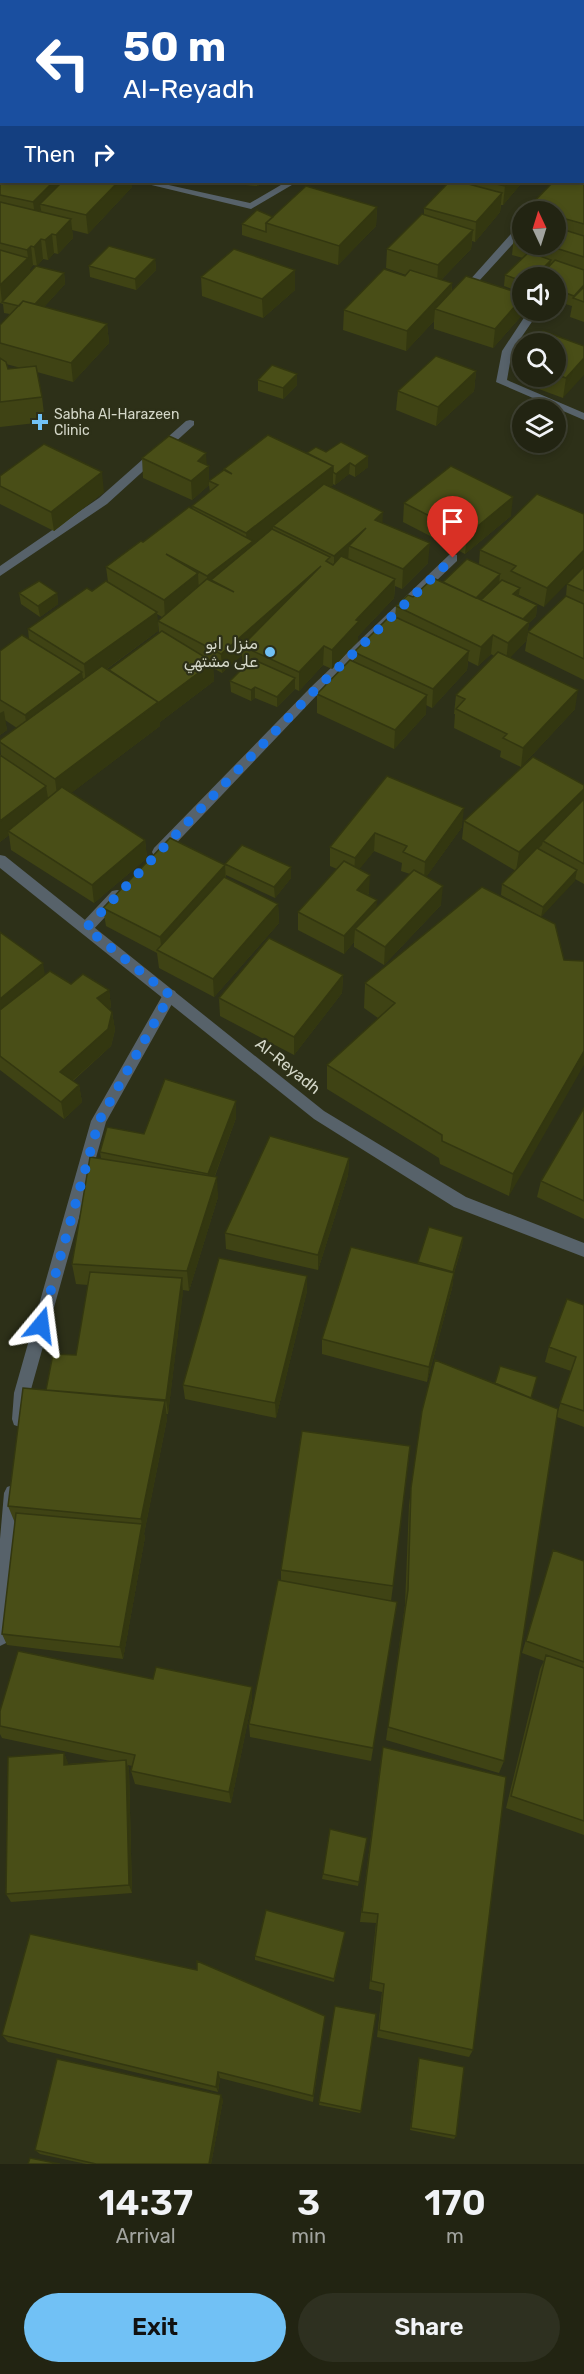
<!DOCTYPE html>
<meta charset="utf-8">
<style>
body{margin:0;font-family:Rubik,"Noto Naskh Arabic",sans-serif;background:#2e3020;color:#f1f3f6;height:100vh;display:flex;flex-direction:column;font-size:22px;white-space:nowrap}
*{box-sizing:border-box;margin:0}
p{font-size:20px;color:#a2a49f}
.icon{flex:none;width:33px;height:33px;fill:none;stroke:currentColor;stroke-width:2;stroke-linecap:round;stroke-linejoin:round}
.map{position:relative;height:2164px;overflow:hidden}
.side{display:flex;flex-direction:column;background:#222412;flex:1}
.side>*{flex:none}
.banner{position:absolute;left:0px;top:0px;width:585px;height:183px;box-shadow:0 3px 9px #0003,0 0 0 2px #3f4132;background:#1a4fa0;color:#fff;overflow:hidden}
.needle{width:39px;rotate:356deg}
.fabs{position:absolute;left:512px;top:201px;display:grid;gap:12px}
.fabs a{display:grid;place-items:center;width:54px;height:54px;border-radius:50%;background:#222412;box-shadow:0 3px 9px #0003,0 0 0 2px #3f4132;font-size:30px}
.pin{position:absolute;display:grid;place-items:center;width:51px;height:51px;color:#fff;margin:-62px -26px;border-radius:50% 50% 50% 0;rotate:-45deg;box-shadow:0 0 6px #0007}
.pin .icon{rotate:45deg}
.me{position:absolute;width:66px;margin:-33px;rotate:16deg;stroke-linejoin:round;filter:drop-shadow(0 0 4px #0008)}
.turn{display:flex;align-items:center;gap:21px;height:126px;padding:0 24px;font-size:27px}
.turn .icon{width:78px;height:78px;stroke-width:2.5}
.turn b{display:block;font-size:42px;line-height:51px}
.then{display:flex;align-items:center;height:57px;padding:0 24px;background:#0003;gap:12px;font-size:22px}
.eta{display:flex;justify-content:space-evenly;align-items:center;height:102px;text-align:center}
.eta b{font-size:36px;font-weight:600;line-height:42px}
.cta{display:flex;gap:12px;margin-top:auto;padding:12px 24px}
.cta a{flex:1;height:69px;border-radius:36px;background:#71c1f5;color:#111;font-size:24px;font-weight:600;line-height:69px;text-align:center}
.cta a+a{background:#2e3020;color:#f1f3f6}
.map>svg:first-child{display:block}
</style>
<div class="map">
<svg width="584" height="2164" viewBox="0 0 584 2164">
<rect width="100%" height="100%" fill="#2d3018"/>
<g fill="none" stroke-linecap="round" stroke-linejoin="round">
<path fill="#57626a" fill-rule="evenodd" d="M190,420L194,421V425L107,504L0,576V566L99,498L186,421Z"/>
<path fill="#57626a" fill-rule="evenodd" d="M160,0H173L175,2H161Z
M510,0H519L509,2Z
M139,182H155L250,203L286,182H297L251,209Z
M522,225V234L479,281L522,300V307L468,282L518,226Z
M529,310H540L512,351L507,380L584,413V420L496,382L502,351Z
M453,554L457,555V561L318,694L164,856H154L152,852L154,848L310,688L449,555Z
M117,890L122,891L124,895L122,899L91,932H81L79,928L81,924L112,891Z
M170,989L175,991L177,995L106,1122L30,1393L26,1425L20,1427L14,1425L12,1419L14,1393L91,1121L165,991Z
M13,1485L19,1487L22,1493L9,1637L6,1643L0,1646V1539L4,1493L7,1487Z"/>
<path fill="#57626a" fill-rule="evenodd" d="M0,855L5,856L324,1111L466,1197L584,1243V1257L454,1207L314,1119L0,868Z"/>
</g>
<path fill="#3f4314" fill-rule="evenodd" d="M189,0H227L225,2H196Z
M2,59V139L0,138V60Z
M0,147L2,180L132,187L88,234L72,230L73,238L58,254L54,253L48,260L43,259L37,266L33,265L30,269V272L64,273L65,284L44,307L107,324L109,343L73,382L37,372L42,397L45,422L0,427V325L10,314L4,313L3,304L0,303ZM6,364L21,368L8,369Z
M584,153V322L570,317L572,306L555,301V278H522V293L504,286L505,275L523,258L512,255L514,235L522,227V244H555V212H528V208Z
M225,182H267L257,186L225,183Z
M449,182H521L520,185L503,205H501L500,212L475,242L472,241L471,249L441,280L452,283V292L523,314L493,348L434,329V321L406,351L343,330L344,310L406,275L386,268L387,249L424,215V208Z
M377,207L376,226L338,265L242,235V224L273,217Z
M155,259L156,270L136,290L90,277L89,266Z
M295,270V290L263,318L202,296L201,277Z
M555,344L584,346L563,398L528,385L523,376H555Z
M476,371L474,391L436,426L396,410L398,391Z
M297,374V385L283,399L258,391V380Z
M326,452L368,467L355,477L349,474L335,485L333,484V485L330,487L382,523L428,563L402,589L395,586L394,598L358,636V641L332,669L323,665L299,691L295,689L277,707L255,698L251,701L231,692L230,681L245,666L243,665L242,655L222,673L213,668L214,681L160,722V726L71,793L145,840L147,858L94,903L11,850L9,835L0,842V755H1L0,740L17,728L5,720L7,730L0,735V651L29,640L28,629L108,582L106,567L193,509L192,506L210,492L209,485L192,500L143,478L142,458L207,465L209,481L224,470V469L307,453ZM157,614L162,617L158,621L159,633L109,670L107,669L158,631Z
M0,476L104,492L54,531L0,504Z
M404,503L511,516L465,554L403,522Z
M584,514L544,607L519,595L518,597L537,605L536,616L529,623L526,641L510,657L575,709L521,767L500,757L501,751L454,728L455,714H454L456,695L494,656L491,654L478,666L468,661L467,670L432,708L426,705V714L394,749L317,713V694L354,662V652L395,618L396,606L479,564L480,550Z
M584,567V680L525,651L528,632L566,596L567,584Z
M19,593H57L58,604L40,617L21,604Z
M387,776L462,827L426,877L441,905L384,965L354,947V942L344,954L298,930V912L337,869L330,866V847ZM374,851L402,863L401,871L410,874L376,908L368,895L369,893L359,869Z
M584,785V884L575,879L541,917L501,895L502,884L516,871L462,839L464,821Z
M225,865L291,878L275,898L226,875V878L278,904L279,923L214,997L159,968L157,953L106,926L103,908Z
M0,932L45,975L71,984L109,990L111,1007L109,1009L112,1012L115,1030L111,1046L73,1081L79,1085L82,1102L64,1119L0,1070Z
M564,960L509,1196L440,1164L439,1158L327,1089V1065L378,1018L364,1008L365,983Z
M343,975L342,993L294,1055L220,1016L219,998Z
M236,1101V1118L215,1176L218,1197L189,1291L183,1290L168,1414H166L167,1419L144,1534L145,1537L123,1659L7,1645L2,1634L15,1523L8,1506L46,1390L76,1355L88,1285L76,1284L72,1264L101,1159L100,1152L144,1134Z
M584,1108V1219L537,1197L541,1181Z
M349,1158L348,1175L318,1270L226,1249L225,1233Z
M463,1237L462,1246L454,1273L452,1288L427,1382L322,1354V1339L418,1264V1262Z
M307,1276V1291L276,1418L185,1399L183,1385Z
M584,1305V1427L557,1417L504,1761L499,1773L386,1740L405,1605L409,1505L422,1411H558L571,1371L545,1362L549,1347Z
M584,1561V1835L506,1808L540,1669L544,1661L522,1653L549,1563Z
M281,1570L393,1586L391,1601L397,1602L371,1761L250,1737L249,1724L281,1581Z
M252,1701L231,1803L135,1784L131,1771L132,1766L128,1765L129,1770L132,1893L11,1902L6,1894L64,1753L68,1764L110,1761L2,1738L0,1734V1711Z
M381,1759L473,2050L469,2057L377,2037L382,1992L369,1989L376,1923L360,1922Z
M367,1838L358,1886L322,1879L323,1874Z
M344,1936L334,1982L255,1960V1956Z
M335,2006L361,2111L360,2113L319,2105Z
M324,2023L313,2102L220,2078L218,2092L8,2042L2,2035Z
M419,2058L456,2136L454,2139L410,2130L418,2061Z
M223,2100L211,2164H86L40,2154L35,2150Z"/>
<path fill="#333710" d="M29,0H52L51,2H27Z
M130,0H140V2H129Z
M469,0H481V2H468Z
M2,24V45L0,46V25Z
M2,152V180L0,182V154Z
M53,182H72L40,204L42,215L36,222L33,202Z
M118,182H132V187L88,234L86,215Z
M257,182H267L257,186Z
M509,182H521L520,185L503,205L505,186Z
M502,193L500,212L475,242L476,222Z
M377,207L376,226L338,265L339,246Z
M71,219L73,238L58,254L56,235Z
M473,230L471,249L437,284L438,265Z
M52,234L54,253L48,260L45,240Z
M41,239L43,259L37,266L34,247Z
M31,246L33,265L30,269L31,277L2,302L0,285L28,258L27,250Z
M155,259L156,270L136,290L135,279Z
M551,260L549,271L543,278H533Z
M295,270V290L263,318L262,299Z
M64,273L65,284L32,320L30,309Z
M452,283L451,303L435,309L434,321L406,351L407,331Z
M522,298V310H524L523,314L493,348L495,329Z
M107,324L109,343L73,382L71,363Z
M584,358V375L563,398L566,378Z
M476,371L474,391L436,426L438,407Z
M297,374V385L283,399V388Z
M206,453L207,467L209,466V485L192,500L191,481L198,461Z
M368,456V467L355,477V466Z
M350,463L349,474L335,485L336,474Z
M333,466V485L277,528L273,526V531L211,580L212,593L208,596L207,576L247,545L246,533Z
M102,472L104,492L54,531L51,512Z
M513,497L511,516L465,554L467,535Z
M383,512L382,532L375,520Z
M366,528L349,546L348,562L334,575V556Z
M430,543L428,563L402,589L403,569Z
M584,550V566L544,607L547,588Z
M321,566L242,646V655L222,673L221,654Z
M198,573L199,593L165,619L164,600Z
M500,574L499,585L478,606L472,602Z
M395,579L394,598L358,636V641L332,669V650L356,620Z
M520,588L518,599L513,594Z
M57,593L58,604L40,617L38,606Z
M537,605L536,616L529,623L526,641L506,662L508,643L517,625Z
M157,612L158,631L86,684L84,664Z
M493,635L491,654L478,666L481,647Z
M324,646L323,665L299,691V672Z
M469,651L467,670L432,708L433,689Z
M213,662L214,681L160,722V726L58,803L55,779Z
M82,672L85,692L28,734L25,715Z
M295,678V689L277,707V697Z
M255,687V698L251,701V690Z
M578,690L575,709L521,767L523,748Z
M427,695L426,714L394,749L395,730Z
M4,711L7,730L0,735V713Z
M46,786L49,804L8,831L9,835L0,842V821Z
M584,789V800L543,841L542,845L516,871L519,852Z
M464,808L462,827L424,880L425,862Z
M375,833L374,851L354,876L355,858Z
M145,840L147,858L94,903L92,885Z
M225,865L226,883L162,953L160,937Z
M291,867V878L275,898L274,887Z
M577,870L575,881L541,917L543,907Z
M370,875L369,893L356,908L357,890Z
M443,886L441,905L384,965L385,947Z
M377,900L376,918L355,929L354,942L344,954V936Z
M278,904L279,923L214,997L213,979Z
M43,963L46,981L0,1020V999Z
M343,975L342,993L294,1055V1037Z
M109,990L111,1007L100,1016L97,998Z
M112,1012L115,1030L111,1046L63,1089L60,1072Z
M584,1051V1065L509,1196L513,1174Z
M79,1085L82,1102L64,1119L61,1102Z
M236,1101V1118L209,1191L208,1174Z
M349,1158L348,1175L318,1270V1255Z
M217,1177L218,1197L189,1291L187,1271Z
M463,1237L462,1246L451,1281L453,1272Z
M454,1273L452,1288L427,1382L429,1367Z
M307,1276V1291L276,1418L275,1403Z
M182,1278L183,1293L168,1414L166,1400Z
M165,1401L167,1419L144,1534L145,1537L123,1659L120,1647L142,1525L141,1519Z
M252,1687V1701L231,1803L229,1792Z
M64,1753L68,1763V1775L64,1765Z
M126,1760L129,1770L132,1893L129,1885Z
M218,2072L220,2078L218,2092L216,2087Z
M221,2095L223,2100L211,2164H209Z"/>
<path fill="#494e17" stroke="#333710" stroke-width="1.5" d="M0,0H29L27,2H2V24L0,25Z
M72,0H130L129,2H71Z
M143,0H149L156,2H141Z
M182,0H186L193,2H180Z
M280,0H308L307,2H279Z
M338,0H384L390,1L336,2Z
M393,0H469L468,2H392Z
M525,0H581L580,2H524Z
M2,59V76H0V60Z
M0,81H2V120H0Z
M584,153V224L555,216V212H540L528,208L553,182H584Z
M2,181V182H53L33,202L0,195V182Z
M62,182H118L86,215L40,204Z
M449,182H461L502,193L476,222L424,208Z
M487,182H509L505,186Z
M306,186L377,207L339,246L266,223Z
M0,202L71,219L56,235L52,234L45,240L41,239L34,247L31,246L27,250L0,243Z
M257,210L273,217L266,223V232L242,224Z
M422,214L473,230L438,265L387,249Z
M522,227V238L514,235Z
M555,227L584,236V257L543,244H555Z
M109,246L155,259L135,279L89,266Z
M234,249L295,270L262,299L201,277Z
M0,250L28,258L0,285Z
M529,252L551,260L533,278H522V281L505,275Z
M555,260L584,270V285L574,296L555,289V278H538Z
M36,266L64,273L35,304L23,301L19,306L2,302Z
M384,269L405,276L410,270L452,283L407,331L344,310Z
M466,276L522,294V298L495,329L435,309Z
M584,287V302L573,298Z
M23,301L107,324L71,363L0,343V325Z
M543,331L584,346V358L566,378L555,374V344H526L527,341Z
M436,356L476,371L438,407L398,391Z
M0,358L6,362L8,369L36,366L42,397L0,402Z
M272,365L297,374L283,388L258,380Z
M268,435L333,466L246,533L192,506L218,485L209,481L224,470L232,474L224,469Z
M169,436L206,453L198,461L209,466L191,481L142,458Z
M341,442L368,456L355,466L350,463L336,474L333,472V466L307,453L316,447L326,452Z
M44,444L102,472L51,512L0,486V476Z
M451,466L513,497L467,535L404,503Z
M324,484L383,512L375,520L430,543L403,569L349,546L366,528L334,556L273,526Z
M537,494L584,514V550L547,588L511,571L516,566L480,550Z
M189,507L253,541L207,576L166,554L198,573L164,600L106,567L141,541L143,542Z
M272,529L330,557L326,561L333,565L341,556L395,579L356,620L359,621L332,650L324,646L299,672L242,646L321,566L221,654L158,621L207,579L234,592L211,580Z
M467,559L500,574L476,598L443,582Z
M584,567V591L567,584Z
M433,578L529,622L508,643L493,635L481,647L396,606L408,595L413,597Z
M502,580L520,588L513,594L537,605L523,619L481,600Z
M39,581L57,593L38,606L19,593Z
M106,581L157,612L84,664L28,629L87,588L92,591Z
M566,596L584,604V659L528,632Z
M391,615L469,651L433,689L354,652Z
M162,631L213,662L158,703V702L109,670Z
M22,635L82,672L25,715L0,700V651Z
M498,652L578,690L523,748L503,738L507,734L456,709L465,699L456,695Z
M252,659L295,678L277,697L255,687L251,690L230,681Z
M350,660L427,695L395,730L317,694Z
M102,666L158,702L55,779L0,742V740Z
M0,755L46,786L0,821Z
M533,757L584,785V789L519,852L464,821Z
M387,776L464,808L425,862L403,852L407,846L375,833L355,858L330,847Z
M62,787L145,840L92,885L8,831Z
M584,799V864L543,841Z
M170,838L225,865L160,937L103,908Z
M242,845L291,867L274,887L225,864Z
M537,848L577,870L543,907L502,884Z
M344,861L370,875L357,890L377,900L344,936L298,912Z
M414,870L443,886L385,947L355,929Z
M224,877L278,904L213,979L157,950Z
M482,887L555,924L564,960L584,961V1051L513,1174L442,1141V1135L327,1065L395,1003L365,983Z
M0,932L43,963L0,999Z
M269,938L343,975L294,1037L219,998Z
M50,971L71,984L83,974L109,990L97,998L112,1012L108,1029L60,1072L79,1085L61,1102L0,1056V1010Z
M165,1079L236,1101L208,1174L100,1152L107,1127L144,1134Z
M584,1108V1201L541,1181Z
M270,1136L349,1158L318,1255L225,1233Z
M90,1157L217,1177L187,1271L72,1264Z
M429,1227L463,1237L453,1272L418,1262Z
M351,1247L454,1273L429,1367L322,1339Z
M219,1258L307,1276L275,1403L183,1385Z
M90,1272L182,1278L166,1400L46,1390L53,1354L76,1355Z
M567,1299L584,1305V1411L560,1403L576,1357L549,1347Z
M435,1360L558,1409L504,1761L388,1727L408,1590L411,1488L422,1411Z
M500,1366L537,1377L531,1398L495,1383Z
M23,1388L165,1401L141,1519L8,1506Z
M302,1431L410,1446L393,1586L281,1570Z
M16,1513L142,1524L120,1647L2,1634Z
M553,1550L584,1561V1662L526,1641Z
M278,1580L397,1602L373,1748L249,1724Z
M18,1651L153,1679L156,1667L252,1687L229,1792L131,1771L135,1755L0,1726V1711Z
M546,1655L584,1668V1821L511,1796Z
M383,1747L506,1777L473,2050L379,2030L384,1984L371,1981L378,1914L362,1912Z
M64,1753V1765L126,1760L129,1885L6,1894L8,1757Z
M330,1829L367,1838L359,1882L323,1874Z
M266,1910L345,1932L334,1979L255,1956Z
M30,1934L197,1970V1961L325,2016L313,2096L218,2072L216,2087L2,2035Z
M335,2006L376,2014L361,2111L319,2102Z
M419,2058L464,2067L456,2136L411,2128Z
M57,2059L221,2095L209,2164H96L35,2150Z
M30,2158L60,2164H28Z"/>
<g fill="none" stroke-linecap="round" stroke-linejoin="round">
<path stroke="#1a73e8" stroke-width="10" stroke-dasharray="0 18" d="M41,1325L99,1121L170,995L86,928L314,691L453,558"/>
</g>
<g fill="#71c1f5" stroke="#2d3018" stroke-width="2">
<path d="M37 413h6v6h6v6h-6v6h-6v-6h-6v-6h6z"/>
<circle cx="270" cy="652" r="6"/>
</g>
<g text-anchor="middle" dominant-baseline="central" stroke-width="4.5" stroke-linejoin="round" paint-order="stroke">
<g font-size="14" fill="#d4d7c8" stroke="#2d3018" text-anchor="start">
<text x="54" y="414">Sabha Al-Harazeen<tspan x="54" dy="16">Clinic</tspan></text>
</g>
<g font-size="16" fill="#d4d7c8" stroke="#2d3018" text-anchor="end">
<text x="258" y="643">منزل ابو<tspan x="258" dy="18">على مشتهي</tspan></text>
</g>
<g font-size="16" fill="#d4d7c8" stroke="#2d3018">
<text transform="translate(288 1066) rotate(39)">Al-Reyadh</text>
</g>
</g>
</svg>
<div class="fabs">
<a><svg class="needle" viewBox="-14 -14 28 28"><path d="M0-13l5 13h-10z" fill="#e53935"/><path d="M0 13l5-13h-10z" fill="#a2a49f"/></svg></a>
<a><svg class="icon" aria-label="sound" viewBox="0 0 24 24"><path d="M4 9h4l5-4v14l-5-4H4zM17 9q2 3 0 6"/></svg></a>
<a><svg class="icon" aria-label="search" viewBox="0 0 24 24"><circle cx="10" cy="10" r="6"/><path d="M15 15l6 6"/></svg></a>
<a><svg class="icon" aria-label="layers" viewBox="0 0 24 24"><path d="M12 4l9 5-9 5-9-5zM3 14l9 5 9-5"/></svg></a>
</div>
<div class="pin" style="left:453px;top:558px;background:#d93025"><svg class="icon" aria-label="arrive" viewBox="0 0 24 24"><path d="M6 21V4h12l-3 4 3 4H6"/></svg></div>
<svg class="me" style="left:41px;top:1325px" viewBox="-20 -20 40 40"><path d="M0-17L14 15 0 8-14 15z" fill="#1a73e8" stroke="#fff" stroke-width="4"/></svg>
<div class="banner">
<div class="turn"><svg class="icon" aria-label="left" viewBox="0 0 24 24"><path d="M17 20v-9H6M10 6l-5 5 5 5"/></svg><div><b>50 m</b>Al-Reyadh</div></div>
<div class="then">Then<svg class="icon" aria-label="right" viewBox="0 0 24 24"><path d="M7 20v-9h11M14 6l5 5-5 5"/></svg></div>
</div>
</div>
<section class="side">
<div class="eta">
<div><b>14:37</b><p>Arrival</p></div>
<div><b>3</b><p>min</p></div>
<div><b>170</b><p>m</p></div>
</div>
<div class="cta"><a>Exit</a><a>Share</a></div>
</section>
